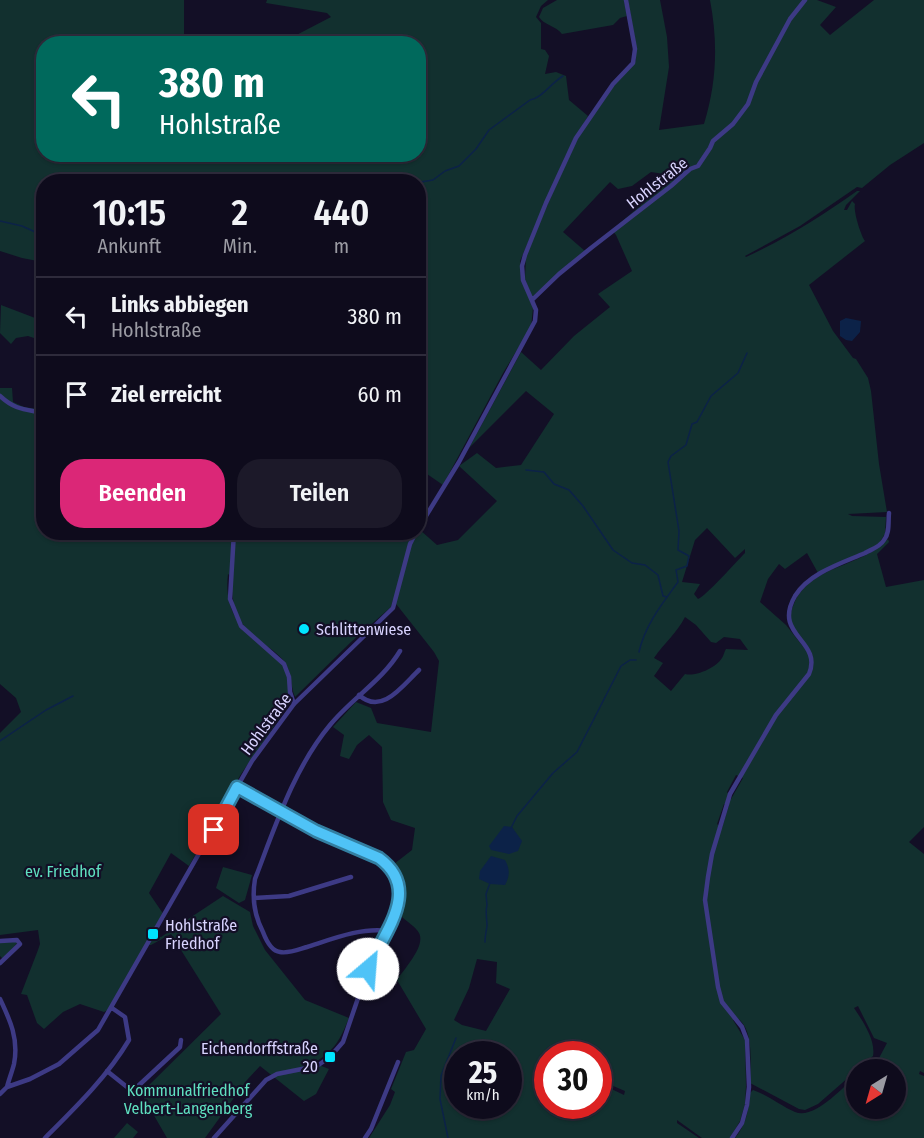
<!DOCTYPE html>
<html lang="de">
<meta charset="utf-8">
<style>
body{margin:0;font-family:"Fira Sans Condensed",sans-serif;background:#1c1929;color:#f1f3f6;height:100vh;display:flex;flex-direction:column;font-size:22px;white-space:nowrap}
*{box-sizing:border-box;margin:0}
p{font-size:20px;color:#9b9ba3}
.icon{flex:none;width:33px;height:33px;fill:none;stroke:currentColor;stroke-width:2;stroke-linecap:round;stroke-linejoin:round}
.map{position:relative;flex:1;overflow:hidden}
.side{position:absolute;left:36px;top:174px;width:390px;height:366px;display:flex;flex-direction:column;background:#0e0b1c;border-radius:24px;box-shadow:0 2px 4px #0004,0 0 0 2px #2e2b3b}
.side>*{flex:none}
.banner{position:absolute;left:36px;top:36px;width:390px;height:126px;border-radius:24px;box-shadow:0 2px 4px #0004,0 0 0 2px #2e2b3b;background:#00695c;color:#fff;overflow:hidden}
.needle{width:39px;rotate:217deg}
.buttons{position:absolute;left:846px;top:1059px;display:grid;gap:12px}
.buttons a{display:grid;place-items:center;width:60px;height:60px;border-radius:50%;background:#0e0b1c;box-shadow:0 2px 4px #0004,0 0 0 2px #2e2b3b;font-size:30px}
.speed{position:absolute;left:444px;top:1041px;display:flex;gap:12px;font-size:30px;font-weight:700;text-align:center}
.speed>*{display:grid;place-content:center;width:78px;height:78px;border-radius:50%;background:#0e0b1c;box-shadow:0 2px 4px #0004,0 0 0 2px #2e2b3b;line-height:1}
.speed small{font-size:15px;font-weight:400}
.speed .limit{border:9px solid #d22;background:#fff;color:#111}
.pin{position:absolute;display:grid;place-items:center;width:51px;height:51px;color:#fff;margin:-26px;border-radius:12px;box-shadow:0 3px 9px #0006}
.me{position:absolute;width:66px;margin:-33px;rotate:27deg;stroke-linejoin:round;filter:drop-shadow(0 0 4px #0008)}
.turn{display:flex;align-items:center;gap:21px;height:126px;padding:0 24px;font-size:27px}
.turn .icon{width:78px;height:78px;stroke-width:2.5}
.turn b{display:block;font-size:42px;line-height:51px}
.eta{display:flex;justify-content:space-evenly;align-items:center;height:102px;text-align:center}
.eta b{font-size:36px;font-weight:600;line-height:42px}
.button{display:flex;gap:12px;margin-top:auto;padding:12px 24px}
.button a{flex:1;height:69px;border-radius:24px;background:#db2777;color:#fff;font-size:24px;font-weight:600;line-height:69px;text-align:center}
.button a+a{background:#1c1929;color:#f1f3f6}
ul{padding:0;list-style:none}
li{display:flex;align-items:center;gap:18px;height:78px;padding:0 24px;border-top:2px solid #2e2b3b}
li div{flex:1}
li b{display:block;font-size:22px}
li em{font-style:normal}
.map>svg:first-child{display:block}
</style>
<div class="map">
<svg width="924" height="1138" viewBox="0 0 924 1138">
<rect width="100%" height="100%" fill="#130f26"/>
<path fill="#12302f" fill-rule="evenodd" d="M0,0H184V43L44,44V154H418V51L421,49L419,50L418,44L281,43L331,17L327,13L266,3L267,0H548L541,6L536,17L541,23V49L545,50L549,56L545,74L556,72L566,76L569,100L588,116L565,157L520,261L522,280L533,308L531,327L503,373L443,485L427,474L419,472L418,182H44L43,262L22,258L0,251Z
M557,0H624L627,16L620,18L613,25L562,34C556,26 544,25 539,17L543,8Z
M628,0H660L667,37L669,67L659,130L704,124C717,82 718,42 710,0H817L836,7L820,25L830,35L874,0H924V143L890,165L862,188L857,187L800,226L745,256L746,257C785,239 822,216 857,191H860L846,205L844,210H847L852,201L855,204C853,211 861,236 865,241L809,285L833,331L853,358L856,359L868,378L871,391L879,464L887,512L848,514L852,516L886,517L885,534L878,545L818,573L807,553L785,569L779,564L768,579L760,602L786,625L809,654C803,645 792,632 791,622C789,614 793,606 796,599C816,564 862,567 888,539L889,542L877,554L886,587L924,580V827L909,842L924,854V1073L920,1071L919,1074L924,1076V1138H735C746,1125 749,1109 750,1093L753,1090C768,1095 781,1106 795,1112C814,1120 842,1088 856,1076V1108H896V1070L865,1069L878,1060L887,1043L874,1038L858,1006L854,1008C862,1020 876,1040 873,1056L818,1104L805,1110L799,1109L750,1083C750,1064 755,1030 737,1018L733,1020L745,1040L746,1086L745,1104L740,1121L730,1138H702L677,1120V1123L699,1138H369L390,1105L395,1092L391,1089L406,1052L414,1050L426,1029L397,980C404,969 426,946 419,933C416,927 406,921 401,916C406,891 408,887 394,864L412,850L415,828L391,820L383,802L382,747L369,735L357,745L349,759L340,756L344,735L333,727L356,702L371,708L377,723L431,732L439,661L434,652L393,600L391,607L351,642L295,697C290,685 292,672 284,661C276,651 264,645 254,637C235,620 231,601 232,577L228,574C224,606 237,627 262,646C268,651 279,657 283,664C289,674 291,696 288,706L241,774L189,866L171,853L149,893L164,915L153,934L161,937L223,896L250,912L253,926L265,950L305,1000L349,1018C340,1040 335,1050 314,1063L329,1069L316,1094L304,1101L260,1066L247,1080L205,1138H167L141,1093L221,1014L171,934L151,945H146L112,1008L104,1012L80,1004L63,1012L44,1029L37,1023L27,995L21,994L38,950L40,944L38,930L0,935V733L21,712L16,698L0,684V388H12L13,402L24,407L43,410V470L39,475L43,481L44,532H407L415,538L420,530L437,545L458,540L497,501L459,466L477,453L496,468L521,465L554,414L526,391L469,448L521,352L541,370L574,336L610,307L598,294L632,271L616,235L612,230L670,180L664,174L651,172L632,186L618,189L610,182L563,232L585,251L532,297L525,279L526,255L569,155L585,126L607,94L636,60V45ZM707,528L735,558L745,549V553C737,561 705,597 698,599L694,594L700,584L682,582L695,540ZM685,617L696,625L711,642L716,643L724,637L740,639L748,650L726,649C724,652 724,655 722,658C716,668 695,677 685,674L671,691L654,676L663,663L654,658C664,643 677,633 685,617ZM736,775L743,778L731,799L727,792ZM724,804L729,805L722,828L717,824ZM477,959L497,962L496,983L510,989L486,1031L462,1025L454,1020L469,988ZM458,1054H508V1106H458ZM548,1054H598L599,1080L625,1091L624,1095L599,1083L598,1106H548Z
M1,305L43,321V341L28,336L16,338L11,344L0,333Z
M223,867L252,875L245,900L239,903L216,888Z
M0,941H19L3,959L0,956Z
M127,1123L138,1132L133,1138H114Z"/>
<path fill="#0c2248" d="M846,318L861,321L860,332L852,341L846,340L840,336V321Z
M504,826L512,827L522,841L518,851L509,854L491,850L489,846Z
M491,856L505,860C510,869 510,876 505,885L490,884L479,879L480,871Z"/>
<g fill="none" stroke-linecap="round" stroke-linejoin="round">
<path stroke="#0c2248" stroke-width="1.5" d="M418,185L421,182L433,180L445,171L459,166L476,149L489,130L530,100C542,98 551,83 563,76
M0,221L22,226L44,236
M526,470L544,472L554,484L569,490L583,506L613,550L632,563L645,565L658,575L663,596L667,597
M639,652C645,625 662,604 678,582L676,570L687,566L689,556L678,550L679,531L668,462L671,456L686,445L692,424L697,422L711,396L738,373L747,353
M0,741L46,710L73,696
M511,828L517,816L553,773L577,752L621,666L630,660H636
M485,942C485,936 486,932 487,926C487,918 485,912 487,905L486,894L490,883
M448,1138L440,1099L441,1076L456,1038"/>
<path stroke="#3d3a85" stroke-width="4.5" d="M532,300L559,274L591,248L671,186L690,169L698,166L710,148L713,141L733,124L748,104L756,82L790,19L805,0
M0,396C15,410 24,409 44,413
M418,529L459,462L535,321L536,310L523,280L522,266L525,255L546,203L576,138L613,84L633,63L635,49L626,0
M234,532L230,599L241,626L284,664L289,677L290,692L294,704
M359,695C382,716 403,685 419,670
M254,898L289,896L351,877
M388,931C362,927 332,939 307,947C300,949 288,954 280,952C271,951 266,940 263,932C254,915 252,897 255,879C275,827 294,768 330,725C352,698 382,681 400,651
M0,941L17,940L20,944L0,963
M0,999C10,1020 19,1039 14,1064C12,1072 9,1079 7,1087
M107,1071L127,1087H137L180,1047L181,1040
M0,1094L7,1087L30,1079L59,1064L98,1030L252,761L294,704L393,608L410,544L416,532
M45,1138C75,1108 107,1077 129,1040L125,1017L112,1008
M214,1138L266,1080L277,1074L317,1066L330,1057L343,1042L368,969L393,922L399,899L398,881L391,868L379,858L316,831L237,787
M365,1138L371,1129L398,1062
M732,1138L742,1123L747,1105L749,1087L747,1040L742,1027L722,1002L718,987L705,900L708,877L712,854L730,794L776,715L809,674C823,640 772,636 795,596C809,573 842,563 865,553C872,549 880,547 884,540C890,533 888,522 889,513"/>
</g>
<g fill="none" stroke-linecap="round" stroke-linejoin="round">
<defs>
<path id="route" d="M214,830L237,787L316,831L379,858C423,890 383,933 368,969"/>
</defs>
<use href="#route" stroke="#337fa1" stroke-width="15"/>
<use href="#route" stroke="#4fc3f7" stroke-width="10"/>
</g>
<g fill="#00e5ff" stroke="#130f26" stroke-width="2">
<circle cx="304" cy="629" r="6"/>
<rect x="147" y="928" width="12" height="12" rx="3"/>
<rect x="324" y="1051" width="12" height="12" rx="3"/>
</g>
<g text-anchor="middle" dominant-baseline="central" stroke-width="4.5" stroke-linejoin="round" paint-order="stroke">
<g font-size="16" fill="#d9d4ff" stroke="#130f26">
<text transform="translate(657 183) rotate(-38)">Hohlstraße</text>
<text transform="translate(266 724) rotate(-53)">Hohlstraße</text>
</g>
<g font-size="16" fill="#d9d4ff" stroke="#130f26" text-anchor="start">
<text x="316" y="629">Schlittenwiese</text>
<text x="165" y="925">Hohlstraße<tspan x="165" dy="18">Friedhof</tspan></text>
<text x="318" y="1048" text-anchor="end">Eichendorffstraße<tspan x="318" dy="18">20</tspan></text>
</g>
<g font-size="16" fill="#5fe0c0" stroke="#130f26">
<text x="63" y="871">ev. Friedhof</text>
<text x="188" y="1090">Kommunalfriedhof<tspan x="188" dy="18">Velbert-Langenberg</tspan></text>
</g>
</g>
</svg>
<div class="buttons">
<a><svg class="needle" viewBox="-14 -14 28 28"><path d="M0-13l5 13h-10z" fill="#e53935"/><path d="M0 13l5-13h-10z" fill="#9b9ba3"/></svg></a>
</div>
<div class="speed"><div>25<small>km/h</small></div><div class="limit">30</div></div>
<div class="pin" style="left:214px;top:830px;background:#d93025"><svg class="icon" aria-label="arrive" viewBox="0 0 24 24"><path d="M6 21V4h12l-3 4 3 4H6"/></svg></div>
<svg class="me" style="left:368px;top:969px" viewBox="-20 -20 40 40"><circle r="19" fill="#fff"/><path d="M0-13L10 11 0 6-10 11z" fill="#4fc3f7"/></svg>
<div class="banner">
<div class="turn"><svg class="icon" aria-label="left" viewBox="0 0 24 24"><path d="M17 20v-9H6M10 6l-5 5 5 5"/></svg><div><b>380 m</b>Hohlstraße</div></div>
</div>
<section class="side">
<div class="eta">
<div><b>10:15</b><p>Ankunft</p></div>
<div><b>2</b><p>Min.</p></div>
<div><b>440</b><p>m</p></div>
</div>
<ul>
<li><svg class="icon" aria-label="left" viewBox="0 0 24 24"><path d="M17 20v-9H6M10 6l-5 5 5 5"/></svg><div><b>Links abbiegen</b><p>Hohlstraße</p></div><em>380 m</em></li>
<li><svg class="icon" aria-label="arrive" viewBox="0 0 24 24"><path d="M6 21V4h12l-3 4 3 4H6"/></svg><div><b>Ziel erreicht</b></div><em>60 m</em></li>
</ul>
<div class="button"><a>Beenden</a><a>Teilen</a></div>
</section>
</div>
